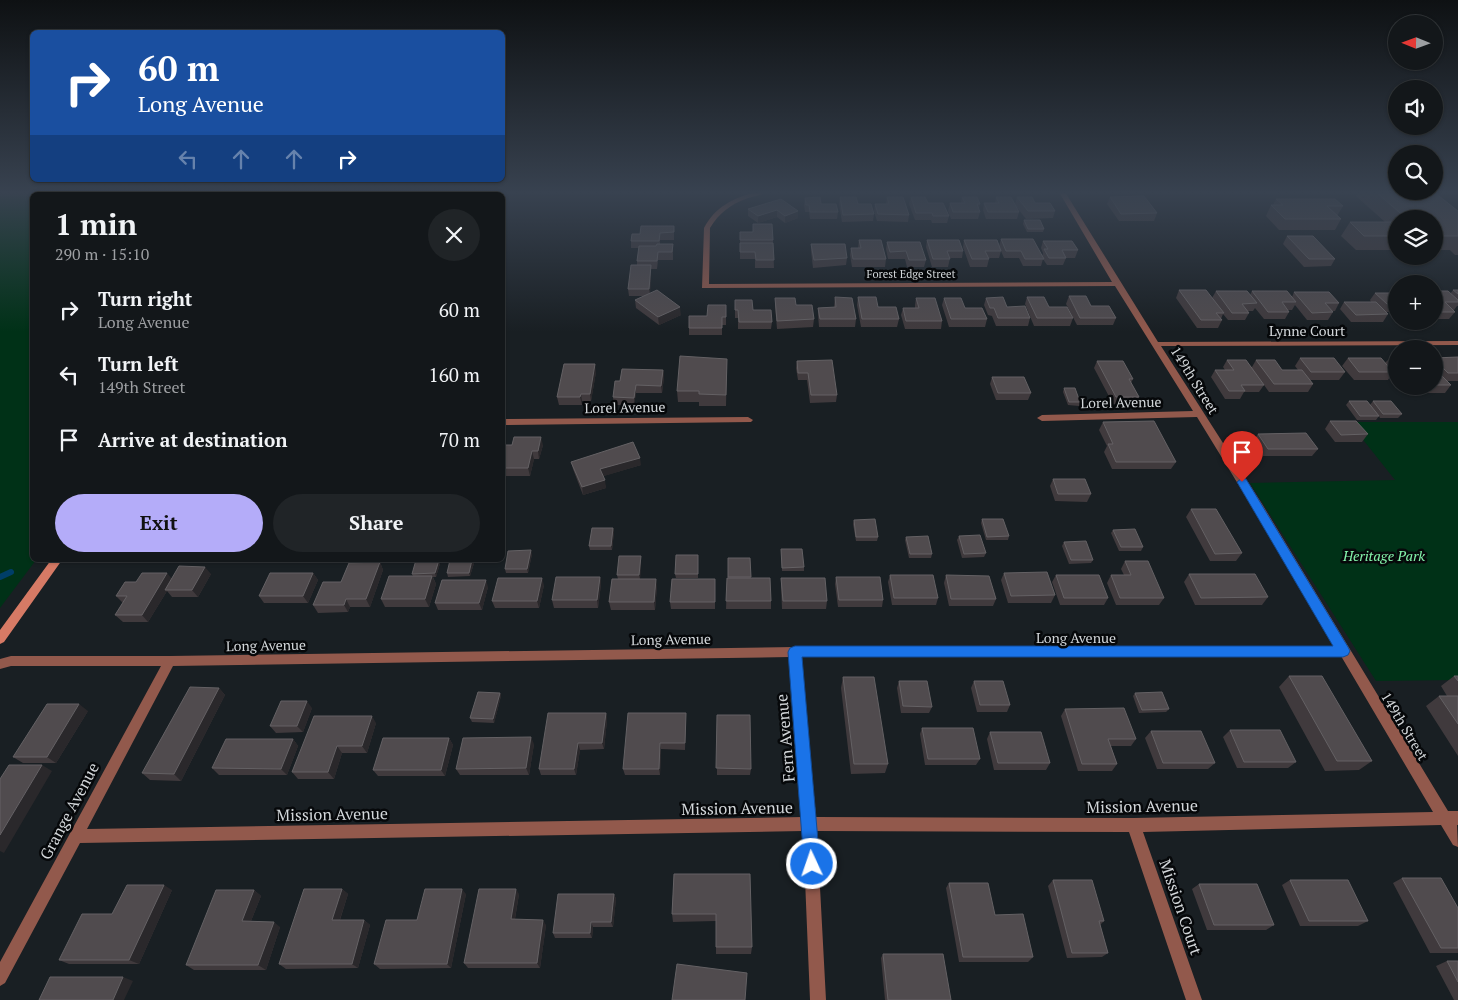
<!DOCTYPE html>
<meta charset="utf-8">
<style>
body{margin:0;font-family:"PT Serif",serif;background:#202427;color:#f1f3f6;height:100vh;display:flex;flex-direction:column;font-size:19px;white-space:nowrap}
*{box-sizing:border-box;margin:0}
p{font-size:16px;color:#9d9fa2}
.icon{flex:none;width:28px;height:28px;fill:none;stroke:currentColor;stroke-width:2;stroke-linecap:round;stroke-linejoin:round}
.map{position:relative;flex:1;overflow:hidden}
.drawer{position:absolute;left:30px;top:192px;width:475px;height:370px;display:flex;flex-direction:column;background:#13171a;border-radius:8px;box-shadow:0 1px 4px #0004,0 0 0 1px #323639}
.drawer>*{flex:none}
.banner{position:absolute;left:30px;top:30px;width:475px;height:152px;border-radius:8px;box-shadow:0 1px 4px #0004,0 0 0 1px #323639;background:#1a4fa0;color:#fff;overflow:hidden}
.needle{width:32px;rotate:271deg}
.controls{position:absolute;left:1388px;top:15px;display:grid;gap:10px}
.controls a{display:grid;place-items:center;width:55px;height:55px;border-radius:50%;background:#13171a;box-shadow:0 1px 4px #0004,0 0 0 1px #323639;font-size:25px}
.pin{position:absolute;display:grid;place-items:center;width:42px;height:42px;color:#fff;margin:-51px -21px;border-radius:50% 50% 50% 0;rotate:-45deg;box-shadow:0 0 5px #0007}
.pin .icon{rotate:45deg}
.me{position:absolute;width:55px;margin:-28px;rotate:357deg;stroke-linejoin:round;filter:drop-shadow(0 0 4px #0008)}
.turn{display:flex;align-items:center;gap:18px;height:105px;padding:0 25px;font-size:22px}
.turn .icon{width:65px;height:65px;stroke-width:2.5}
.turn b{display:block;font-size:35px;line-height:42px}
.lanes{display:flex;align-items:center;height:48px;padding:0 25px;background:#0003;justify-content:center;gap:25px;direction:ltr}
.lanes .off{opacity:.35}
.round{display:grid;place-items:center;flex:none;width:52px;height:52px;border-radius:26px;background:#202427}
.overview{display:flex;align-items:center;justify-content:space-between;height:85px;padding:0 25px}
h1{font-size:30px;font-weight:800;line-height:38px}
.action{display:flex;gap:10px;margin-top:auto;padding:10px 25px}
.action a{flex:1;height:58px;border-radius:30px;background:#b4acf9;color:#111;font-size:20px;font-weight:800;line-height:58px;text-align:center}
.action a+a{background:#202427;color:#f1f3f6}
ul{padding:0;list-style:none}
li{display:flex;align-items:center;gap:15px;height:65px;padding:0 25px}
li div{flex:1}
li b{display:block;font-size:19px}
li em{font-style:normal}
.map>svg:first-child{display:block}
</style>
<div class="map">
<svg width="1458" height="1000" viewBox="0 0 1458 1000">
<rect width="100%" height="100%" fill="#191f23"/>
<path fill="#003117" d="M0,192H311L308,195H32V560H36L0,608Z
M1349,422H1458V680L1376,681L1250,483L1395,480Z"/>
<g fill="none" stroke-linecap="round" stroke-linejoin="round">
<path stroke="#003e68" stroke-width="6" d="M0,577L11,572"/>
<path fill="#92594c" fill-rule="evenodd" d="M756,192H767C762,195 754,196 748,198C731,204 719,213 710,228L709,284L1112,282L1059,192H1065L1158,342L1458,341V345L1161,346L1262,504L1448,811H1458V825H1457L1458,847L1453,845L1441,825L1143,832L1202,1000H1186L1129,832L817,831L826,1000H810L803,831L80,843L5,983L0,986V962L161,666H11L0,669V659L11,656H170L795,647L1335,646L1254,510L1197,417L1042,421L1037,418L1042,415L1193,411L1115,286L702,288L704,228C715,207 733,198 756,192ZM1341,656L1433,812L1134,818L816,817L801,657ZM790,657L803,817L87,829L173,666Z
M748,417L753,420L751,422L502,425V419Z"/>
<path fill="#d67a65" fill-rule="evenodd" d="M319,192H325L323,195H317Z
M51,560H62L4,642L0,644V630Z"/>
</g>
<path fill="#403a3d" d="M479,192H509L505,200L502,199V195H479Z
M1358,192H1434L1458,211V255H1455L1450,250H1434V219H1396V250H1356L1341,236L1350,222H1385L1356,196Z
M840,197L858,204L874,214L873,221L842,222L839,204Z
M887,197L909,215L908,222L877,221L874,211L875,204H886Z
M911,197L928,203L949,216L947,223H932L931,220H915L909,204Z
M962,197L980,204L979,209L980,212L978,219H951L948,211L950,203H961Z
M996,197L1015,204L1017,197L1035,203L1055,211L1053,218L1026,219L1015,205L1019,212L1017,219H986L983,210L984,203H995Z
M1110,197L1157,213L1154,221H1119L1107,204Z
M805,198L821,204L838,212L837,219H810L809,212H805L804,205Z
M781,199L798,218L785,223L777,217L758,223L748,216V209Z
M1276,199L1343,206L1337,216L1341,219L1335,230H1279L1266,216L1271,205H1273Z
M1024,220L1044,229L1043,232H1027L1023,224Z
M753,224L773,240L774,268H755V259H740V232H753Z
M674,226V240H660V244H673V260H658L657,269H651L650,293L681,315L659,325L636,308L635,300L644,296H629L628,289L637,265V261L639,248H631V241Z
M1287,236L1335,259L1331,266L1304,267L1283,244Z
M1001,239L1042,256L1043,253L1041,248L1043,241L1078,250L1075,258H1066L1063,265H1047L1043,259L1041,266H1023L1019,258H1004L1001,251L999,258H988L989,259L987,267H970L963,247L964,240L999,246Z
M859,240L886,259L885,267H852L850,255L851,248H858Z
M927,240L963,251L962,258H950L948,267H932L926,247Z
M887,242L926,260L924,267H907L905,259H888L886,249Z
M811,244L847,258L846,265L813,268L811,251Z
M1179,290L1212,298L1216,291L1250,295L1252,291L1292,297L1294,292L1339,303L1335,311H1331L1333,312L1328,320H1307L1295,305L1292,310H1288L1289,312L1285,319H1264L1255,308L1253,311H1248L1249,313L1245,320H1228L1223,314L1221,319L1222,320L1218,328H1197L1176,298Z
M1453,290H1458V306H1457L1454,310H1453L1455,312L1449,319H1434V291L1450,294Z
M1375,293H1396V312H1385L1388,314L1383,322H1351L1340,309L1344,302H1371L1370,300Z
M1069,296L1116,318L1113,325H1077L1066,304Z
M835,297L856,319L855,327H819L818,315V308L834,307Z
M858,297L899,319L897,327H861L857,305Z
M1027,297L1073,318L1070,326H1034L1025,304Z
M775,298L796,305L814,319L813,327L777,329L775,306Z
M916,298L942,321L941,329H905L901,315L903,308H915V305Z
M944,298L987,319L985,327H949L942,305Z
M986,298L1007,307L1030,318L1028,326H996L992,316L988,315L984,305Z
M735,300L753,310L772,322L771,329H738V318H735Z
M726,305V325H722V335H689V328Z
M1458,357V381H1447L1451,385L1445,393H1406L1401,386H1434V358Z
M1300,358L1345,372L1339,380H1309L1313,384L1308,392H1269L1264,385L1259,392H1244L1240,399H1225L1211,377L1215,370H1225L1223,367L1227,360L1252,367L1256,360L1282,370H1298L1295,366Z
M1348,358L1385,363L1389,359H1396V381L1391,375L1388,380H1354L1342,366Z
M727,359L726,406H699V402H678L677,391Z
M797,361L837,395L836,402L810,403L807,380H798L796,368Z
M1097,361L1133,379L1131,383L1139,397L1135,404H1113L1094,368Z
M663,370L664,377L662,393H636L634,405H614L613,397L620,381Z
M596,372L591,401H582V405H559L557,397Z
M992,377L1031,393L1028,400H996L990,384Z
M1064,388L1080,402L1079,406L1068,405L1063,392Z
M1349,401L1370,405L1373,401L1402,414L1398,418H1380L1379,416L1376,420H1357L1346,405Z
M1330,421L1368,434L1362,442H1335L1325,429Z
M1103,422L1176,462L1171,469H1112L1104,452L1107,446L1099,430Z
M1258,434L1318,449L1312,456H1263L1253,441Z
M502,445H543L539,459H534L530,476H502Z
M571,462L641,465L603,476L606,488L583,495L573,469Z
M1053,479L1091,494L1087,502L1055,501L1050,486Z
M1191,509L1242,553L1236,561H1210L1186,517Z
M982,519L1009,536L1008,540H986L981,523Z
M854,520L878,537L877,541H856L853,524Z
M613,528L614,532L612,550H590L589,546Z
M1113,530L1143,547L1141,551H1119L1111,533Z
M959,536L986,553L984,557L962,558L957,540Z
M906,537L932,554L931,558H909L905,540Z
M1064,542L1093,560L1091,563L1069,564L1062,546Z
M781,549L804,567V571H782Z
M532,554L528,573H506L505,569Z
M698,555V578H676L675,574Z
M728,558H750L751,578L771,601V609H726L727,578H728Z
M441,560L436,577H433L436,584L429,607H385L381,599L413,576L412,574Z
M475,560L470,576L448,577L447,573Z
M641,560L640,579L657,586L655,610H611L609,602L618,579L617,575Z
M1125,561L1164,598L1159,605H1116L1107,583L1111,575H1124L1121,569Z
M380,562L383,570L370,607H350L348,612L318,613L313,605L341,582Z
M313,573L318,580L308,603H264L259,596Z
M1004,573L1055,595L1051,603H1008L1001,580Z
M211,574L198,597H172L167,591L148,622H123L115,615L123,603L116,596L172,578Z
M1189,574L1268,597L1262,605H1195L1184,582Z
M890,575L938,598L936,605H892L888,582Z
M946,575L996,599L993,606H949L944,583Z
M1056,575L1108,598L1104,605H1060L1052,582Z
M600,577L601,584L598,608H554L552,600Z
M836,577L883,600L882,607H838L835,584Z
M781,578L827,601L826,609H782L781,586Z
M715,579V609H671L670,602Z
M544,585L539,608H495L492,601Z
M488,587L482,610H438L435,603Z
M1289,676L1372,761L1359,770L1325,771L1279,687Z
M1454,676H1458V756L1426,706L1439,696H1447L1441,686Z
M843,677L888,764L885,773L851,774L841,688Z
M899,681L932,707L929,713H901L897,688Z
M974,681L1010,705L1007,712H977L971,688Z
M219,688L225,695L181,781L150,780L142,773Z
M500,693L501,696L494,723L472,722L470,718Z
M1135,693L1169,709L1166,712L1139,713L1133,696Z
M312,708L303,732L276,733L270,726Z
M1065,709L1136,739L1131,746H1111L1117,764L1112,771H1078L1061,716Z
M88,711L56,763H23L13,757Z
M606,713L607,720L604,749L580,750L576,775H541L539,769Z
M717,715L751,769L750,775H717Z
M686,720L685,750L661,749L660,775H625L623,769Z
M376,723L367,753H342L334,779H298L292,772Z
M922,728L980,759L976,765H925L920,734Z
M1230,730L1296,762L1288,768H1237L1223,737Z
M1151,731L1215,763L1208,769H1157L1145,738Z
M990,732L1050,763L1046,770H994L987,739Z
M449,738L453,745L445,776H378L373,770Z
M293,739L298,746L287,775H219L212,768Z
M534,744L529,775H460L456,769Z
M674,874L752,947L751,954H716V921L673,922L672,914Z
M1402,878L1458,908V953H1430L1393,883Z
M1053,880L1104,921L1100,925L1108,953L1102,957L1067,958L1048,886Z
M1290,880L1368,921L1358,926H1300L1282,885Z
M949,883L995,915L1033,957L1028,962H959L946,888Z
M1199,884L1274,925L1266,930H1207L1192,889Z
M342,889L348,894L340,920H364L370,925L358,968L286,969L279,964Z
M172,890L139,964H69L59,960L112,914Z
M254,890L261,896L251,921L280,927L266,970H194L186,965Z
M466,894L451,968L380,969L374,964L417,920Z
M519,894L515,919L546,925L540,968H468L464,963Z
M614,894L616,899L613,927H593L592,938H555L553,933Z
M883,954L951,1000H885L881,958Z
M1447,961H1458V1000H1454L1436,966Z"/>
<path fill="#2a282b" d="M504,192H509L505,200Z
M777,210V217L758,223V216Z
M798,211V218L785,223V216Z
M651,265V272L650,296L649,289Z
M680,307L681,315L659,325L658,317Z
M595,364L596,372L591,401L590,394Z
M663,370L664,377L662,393L661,386Z
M636,385V393L634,405V398Z
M581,394L582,401V405L580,397Z
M541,437L543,445L539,459L538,451Z
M532,451L534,459L530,476L528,468Z
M640,458L641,465L601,477L600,469Z
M605,480L606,488L583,495L582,487Z
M613,528L614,532L612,550L611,546Z
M531,550L532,554L528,573L527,569Z
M641,556V560L640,579L639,575Z
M439,560H441L436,577L435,573Z
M472,560H475L470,576L469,573Z
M380,562L383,570L370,607L366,599Z
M205,567L211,574L198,597L192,590Z
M167,573L173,580L165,590L167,591L148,622L142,615Z
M313,573L318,580L308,603L303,596Z
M432,576L436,584L429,607L425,599Z
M600,577L601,584L598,608L597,600Z
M542,578L544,585L539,608L537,601Z
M656,579L657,586L655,610L654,602Z
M486,580L488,587L482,610L479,603Z
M346,599L350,607L348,612L344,605Z
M219,688L225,695L181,781L174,774Z
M500,693L501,696L494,723L493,719Z
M307,701L312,708L303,732L297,726Z
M79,704L88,711L56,763L47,757Z
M606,713L607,720L604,749L602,743Z
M372,716L376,723L367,753L362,746Z
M531,737L534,744L529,775L526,768Z
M449,738L453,745L445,776L441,770Z
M293,739L298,746L287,775L281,769Z
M578,743L580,750L576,775L574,769Z
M660,743L661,749L660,775L659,769Z
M337,746L342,753L334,779L328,772Z
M42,765L52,771L4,853L0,851V835Z
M164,885L172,890L139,964L129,960Z
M342,889L348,894L338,925L332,920Z
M462,889L466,894L451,968L447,964Z
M516,889L519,894L514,924L511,919Z
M254,890L261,896L249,926L242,921Z
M614,894L616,899L613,927L611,922Z
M364,920L370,925L358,968L352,964Z
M543,920L546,925L540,968L537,963Z
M274,922L280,927L266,970L258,965Z
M591,922L593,927L592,938L590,933Z
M123,977L133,981L124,1000H113Z"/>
<path fill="#504b4e" stroke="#646164" d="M1376,192H1434L1458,211V236H1434V219H1407Z
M1144,196L1157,213L1121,214L1110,197Z
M820,197L821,204H836L838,212H810L809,205H806L805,198Z
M840,197H856L858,204H871L874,214L843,215Z
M887,197H903L909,215L878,214L875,204H889Z
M911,197H925L928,203H943L949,216H933L932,213H916Z
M962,197H977L980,204H977L980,212H953L950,203H965Z
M996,197H1011L1019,212H988L984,203H999Z
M1017,197H1032L1035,203H1050L1055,211H1028Z
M781,199L798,211L785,216L777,210L758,216L748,209Z
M1276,199H1335L1343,206H1327L1341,219H1285L1271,205H1283Z
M1024,220H1040L1044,229H1028Z
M1350,222H1396V236H1364Z
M753,224H772L773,240H740V232H753Z
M641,226H674V232L660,233L659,241H631L632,234H640Z
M1287,236H1313L1335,259H1309Z
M1001,239H1033L1044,259H1025L1021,251H1006Z
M859,240H881L886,259H853L851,248H861Z
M927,240H959L963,251H947L950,259H933Z
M964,240H997L1001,251H985L989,259H972Z
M1043,241H1072L1078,250H1062L1066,258H1049L1044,249H1048Z
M887,242H920L926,260H909L906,251L890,252Z
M740,243H773L774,260H756L755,252H740Z
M657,244H673L672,252H658L657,261H637L639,246H656Z
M811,244H845L847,258L814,260Z
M631,265H651L649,289H628Z
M657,290L680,307L658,317L635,300Z
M1179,290H1206L1224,313H1216L1222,320H1201Z
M1453,290H1458V294Z
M1216,291H1247L1257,303L1242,304L1249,313H1232Z
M1252,291H1287L1296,302H1282L1289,312H1268Z
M1434,291H1448L1458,300V302H1445L1455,312H1434Z
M1294,292H1329L1339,303H1325L1333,312L1312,313Z
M1375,293H1396V304H1387Z
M1069,296H1086L1091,306H1109L1116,318H1080Z
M835,297L852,298L856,319H820L818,308L836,307Z
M858,297H876L878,307H896L899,319H862Z
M1003,297L1007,307L1025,306L1030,318H998L994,308H990L986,298Z
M1027,297H1044L1049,307H1067L1073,318H1037Z
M775,298H795L796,305H812L814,319L777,321Z
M916,298H935L942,321H906L903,308H919Z
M944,298H961L965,308H982L987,319H951Z
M735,300H752L753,310H771L772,322H739L738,310H735Z
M1344,302H1376L1388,314L1356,315Z
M708,305H726V317H722V328H689V316H707Z
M680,356L727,359L726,395L699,394V391H677Z
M1458,357V373H1448L1434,359V358Z
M1300,358H1334L1345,372H1311Z
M1348,358H1381L1393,372H1359Z
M1389,359H1396V367Z
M832,360L837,395H811L808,373H798L797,361Z
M1227,360H1246L1264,385H1241L1245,391H1229L1215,370H1234Z
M1256,360H1275L1282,370H1302L1313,384H1274Z
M1097,361H1123L1133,379H1129L1139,397H1116Z
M564,364H595L590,394H581L580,397H557Z
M622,369L663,370L661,386L636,385L634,398L613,397L615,381H620Z
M1434,370H1436L1451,385H1434Z
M992,377H1024L1031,393H998Z
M1064,388H1075L1080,402H1069Z
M1349,401H1367L1379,416H1360Z
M1373,401H1391L1402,414H1383Z
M1154,421L1176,462H1116L1108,444H1113L1103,422Z
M1330,421H1356L1368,434L1341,435Z
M1306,433L1318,449H1268L1258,434Z
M514,437H541L538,451H532L528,468H502V445H512Z
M633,442L640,458L600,469L605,480L582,487L571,462Z
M1053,479H1085L1091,494H1058Z
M1191,509H1216L1242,553L1215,554Z
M875,519L878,537H856L854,520Z
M982,519H1003L1009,536L987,537Z
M592,528H613L611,546H589Z
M1135,529L1143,547H1121L1113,530Z
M980,535L986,553L964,554L959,536Z
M928,536L932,554H910L906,537Z
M1086,541L1093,560H1071L1064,542Z
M781,549H802L804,567L782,568Z
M531,550L527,569H505L508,551Z
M676,555H698V574H675Z
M619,556H641L639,575H617Z
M728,558H750L751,577H728Z
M416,560H439L435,573L412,574Z
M450,560H472L469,573H447Z
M1125,561H1148L1164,598H1120L1111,575H1131Z
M380,562L366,599H346L344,605H313L323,582H341L349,563Z
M179,566L205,567L192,590H165Z
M1047,572L1055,595L1011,596L1004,573Z
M142,573H167L142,615H115L127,596H116L125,582H136Z
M270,573H313L303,596H259Z
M1189,574H1255L1268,597L1201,598Z
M890,575H933L938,598H894Z
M946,575L989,576L996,599H951Z
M1056,575H1099L1108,598H1064Z
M389,576H432L425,599H381Z
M556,577H600L597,600H552Z
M836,577H880L883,600H839Z
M498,578H542L537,601H492Z
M727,578H770L771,601H726Z
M781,578H825L827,601H783Z
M612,579H656L654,602H609Z
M672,579H715V602H670Z
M442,580H486L479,603H435Z
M1289,676H1322L1372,761H1337Z
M1454,676H1458V681Z
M843,677H874L888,764H854Z
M899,681H927L932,707L903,706Z
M974,681H1003L1010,705H980Z
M190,687L219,688L174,774L142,773Z
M478,692L500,693L493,719L470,718Z
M1162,692L1169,709L1142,710L1135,693Z
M1439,696H1458V724Z
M281,701H307L297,726H270Z
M47,704H79L47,757H13Z
M1124,708L1136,739H1108L1117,764H1082L1065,709Z
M548,713H606L602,743H578L574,769H539Z
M628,713H686L685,743H660L659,769H623Z
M717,715H750L751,769L716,768Z
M314,716H372L362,746H337L328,772H292Z
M922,728H973L980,759H928Z
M1230,730H1280L1296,762H1244Z
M1151,731H1201L1215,763H1163Z
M990,732H1041L1050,763H998Z
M531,737L526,768L456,769L463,738Z
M383,738H449L441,770H373Z
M226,739H293L281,769L212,768Z
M9,765H42L0,835V779Z
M674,874H750L752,947H716V914H672Z
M1402,878H1441L1458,908V948H1441Z
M1053,880H1092L1104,921H1099L1108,953H1072Z
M1290,880H1348L1368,921H1309Z
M949,883H988L995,915L1023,914L1033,957H963Z
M1199,884H1257L1274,925H1214Z
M127,885H164L129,960H59L82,914H112Z
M304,889H342L332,920H364L352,964H279Z
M425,889H462L447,964H374L386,920H417Z
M479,889H516L511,919L543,920L537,963H464Z
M216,890H254L242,921L274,922L258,965H186Z
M558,894H614L611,922H591L590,933H553Z
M883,954H943L951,1000H888Z
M1447,961H1458V982Z
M677,964L747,973L745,1000H672Z
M50,977H123L113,1000H39Z"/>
<linearGradient id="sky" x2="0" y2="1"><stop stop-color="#0e1113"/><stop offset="0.58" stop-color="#384250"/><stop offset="1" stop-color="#384250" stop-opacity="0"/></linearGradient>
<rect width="1458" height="332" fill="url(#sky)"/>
<path fill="#1a73e8" stroke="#114b97" d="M1242,478L1246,479L1348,647L1350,651L1348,655L1343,657H802L820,864L818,870L812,872L806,870L804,864L788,652L790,648L795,646H1333L1237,482Z"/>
<g text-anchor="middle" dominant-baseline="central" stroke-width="5" stroke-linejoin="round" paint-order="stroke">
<g font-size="11" fill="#d3d7da" stroke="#06080a">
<text x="911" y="274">Forest Edge Street</text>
</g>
<g font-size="14" fill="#d3d7da" stroke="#06080a">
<text x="1307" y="330">Lynne Court</text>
<text transform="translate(1195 380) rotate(58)">149th Street</text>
<text transform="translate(1121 402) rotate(-1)">Lorel Avenue</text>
<text transform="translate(625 407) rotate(-1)">Lorel Avenue</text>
<text x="1076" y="637">Long Avenue</text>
<text transform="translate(671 639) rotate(-1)">Long Avenue</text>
<text transform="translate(266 645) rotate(-1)">Long Avenue</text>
<text transform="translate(1405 726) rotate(59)">149th Street</text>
</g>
<g font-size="14" font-style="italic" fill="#84f4ab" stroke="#06080a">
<text x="1384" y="555">Heritage Park</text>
</g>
<g font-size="16" fill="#d3d7da" stroke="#06080a">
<text transform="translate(785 738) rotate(-95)">Fern Avenue</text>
<text transform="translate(1142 806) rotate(-1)">Mission Avenue</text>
<text transform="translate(737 808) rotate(-1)">Mission Avenue</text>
<text transform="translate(69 811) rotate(-62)">Grange Avenue</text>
<text transform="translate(332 814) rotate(-1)">Mission Avenue</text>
<text transform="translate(1181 907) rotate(71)">Mission Court</text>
</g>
</g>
</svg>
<div class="controls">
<a><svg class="needle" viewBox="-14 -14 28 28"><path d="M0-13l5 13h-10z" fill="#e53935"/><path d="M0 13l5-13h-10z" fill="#9d9fa2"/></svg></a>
<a><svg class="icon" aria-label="sound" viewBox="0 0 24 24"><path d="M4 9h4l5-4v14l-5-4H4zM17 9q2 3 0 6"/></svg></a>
<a><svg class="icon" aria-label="search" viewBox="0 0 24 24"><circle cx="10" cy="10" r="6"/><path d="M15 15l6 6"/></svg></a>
<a><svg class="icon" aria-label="layers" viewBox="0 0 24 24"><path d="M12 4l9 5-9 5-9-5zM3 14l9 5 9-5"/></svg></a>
<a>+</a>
<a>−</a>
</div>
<div class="pin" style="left:1242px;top:482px;background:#d93025"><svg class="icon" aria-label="arrive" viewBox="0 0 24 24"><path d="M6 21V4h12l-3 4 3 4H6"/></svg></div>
<svg class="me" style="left:812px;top:864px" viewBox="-20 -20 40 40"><circle r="17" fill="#1a73e8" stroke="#fff" stroke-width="3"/><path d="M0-11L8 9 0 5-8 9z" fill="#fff"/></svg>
<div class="banner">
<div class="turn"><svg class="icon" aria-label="right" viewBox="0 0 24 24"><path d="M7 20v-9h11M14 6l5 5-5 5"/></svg><div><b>60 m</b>Long Avenue</div></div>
<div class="lanes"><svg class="icon off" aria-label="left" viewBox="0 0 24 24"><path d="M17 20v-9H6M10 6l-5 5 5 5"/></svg><svg class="icon off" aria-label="ahead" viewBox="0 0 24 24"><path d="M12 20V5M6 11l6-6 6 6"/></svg><svg class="icon off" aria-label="ahead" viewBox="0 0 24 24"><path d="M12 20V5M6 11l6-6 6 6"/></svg><svg class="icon" aria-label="right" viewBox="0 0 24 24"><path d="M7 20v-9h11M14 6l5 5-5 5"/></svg></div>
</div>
<section class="drawer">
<div class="overview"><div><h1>1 min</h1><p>290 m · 15:10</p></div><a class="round"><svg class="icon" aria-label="close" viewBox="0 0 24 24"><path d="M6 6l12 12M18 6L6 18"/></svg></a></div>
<ul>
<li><svg class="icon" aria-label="right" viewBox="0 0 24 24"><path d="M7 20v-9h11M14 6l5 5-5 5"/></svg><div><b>Turn right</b><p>Long Avenue</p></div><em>60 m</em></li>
<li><svg class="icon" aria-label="left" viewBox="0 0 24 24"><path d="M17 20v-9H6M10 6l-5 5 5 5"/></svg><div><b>Turn left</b><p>149th Street</p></div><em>160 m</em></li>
<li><svg class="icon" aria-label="arrive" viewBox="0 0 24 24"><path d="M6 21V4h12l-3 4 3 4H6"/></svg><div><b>Arrive at destination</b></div><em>70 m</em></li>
</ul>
<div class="action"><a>Exit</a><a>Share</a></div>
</section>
</div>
